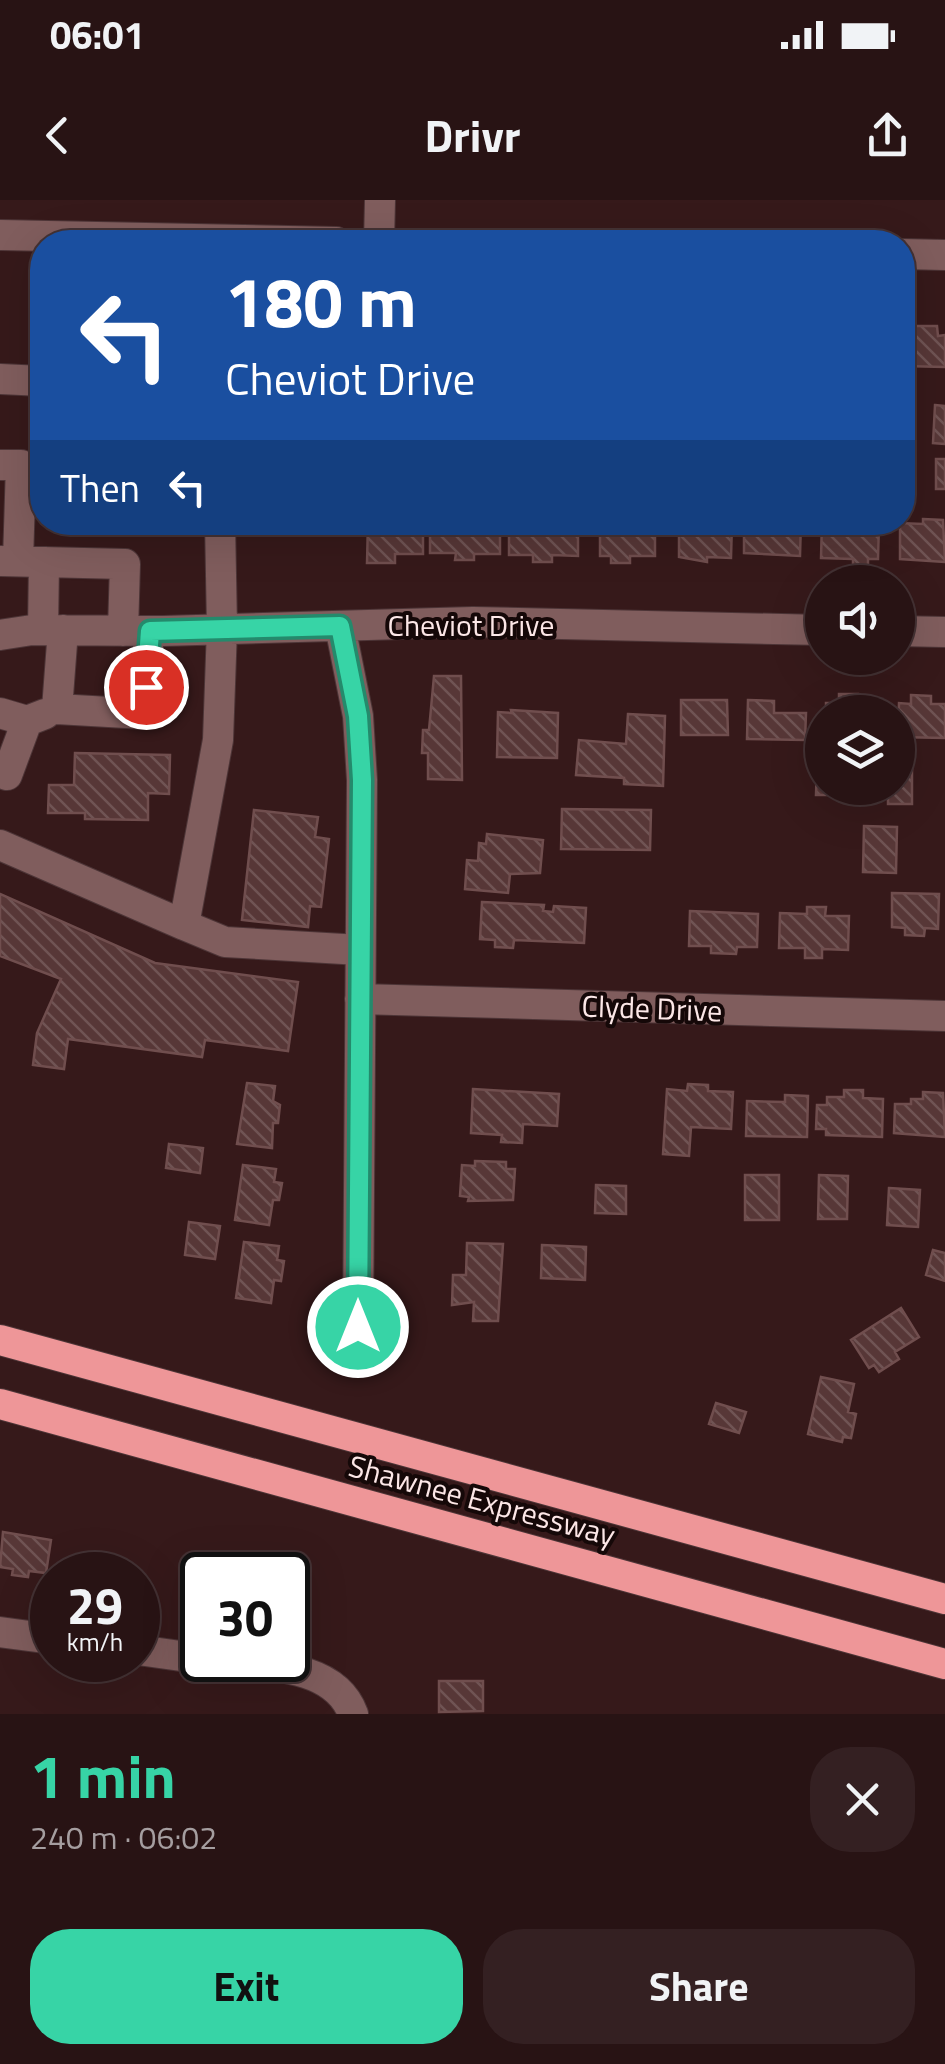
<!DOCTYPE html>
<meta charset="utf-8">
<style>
body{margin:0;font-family:"Titillium Web",sans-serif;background:#342022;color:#f1f3f6;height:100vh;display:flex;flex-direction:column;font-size:38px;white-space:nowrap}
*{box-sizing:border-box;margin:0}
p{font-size:32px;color:#a59ea0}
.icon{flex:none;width:55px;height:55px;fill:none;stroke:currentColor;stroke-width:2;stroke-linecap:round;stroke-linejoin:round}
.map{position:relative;height:1514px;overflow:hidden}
.details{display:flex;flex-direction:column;background:#281314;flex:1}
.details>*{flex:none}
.top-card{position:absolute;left:30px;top:30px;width:885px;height:305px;border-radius:40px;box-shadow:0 10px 40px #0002,0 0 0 2px #443234;background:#1a4fa0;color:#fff;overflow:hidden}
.tools{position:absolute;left:805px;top:365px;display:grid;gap:20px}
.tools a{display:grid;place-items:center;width:110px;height:110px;border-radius:50%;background:#281314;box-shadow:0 10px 40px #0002,0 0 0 2px #443234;font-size:50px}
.speed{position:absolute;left:30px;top:1352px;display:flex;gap:20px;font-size:50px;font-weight:700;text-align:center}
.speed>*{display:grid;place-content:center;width:130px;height:130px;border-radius:50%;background:#281314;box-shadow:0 10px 40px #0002,0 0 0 2px #443234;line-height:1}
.speed small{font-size:25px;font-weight:400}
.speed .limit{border:5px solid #111;border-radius:15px;background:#fff;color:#111}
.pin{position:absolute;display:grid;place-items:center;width:85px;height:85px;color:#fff;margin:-42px;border:5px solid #fff;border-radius:50%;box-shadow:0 2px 10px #0007}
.me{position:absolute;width:110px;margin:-55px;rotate:0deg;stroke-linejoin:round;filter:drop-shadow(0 0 8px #0008)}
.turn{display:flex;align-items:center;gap:35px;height:210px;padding:0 30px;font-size:45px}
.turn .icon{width:130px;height:130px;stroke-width:2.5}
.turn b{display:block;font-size:70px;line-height:85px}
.then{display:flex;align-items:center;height:95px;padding:0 30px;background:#0003;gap:20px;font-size:38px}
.round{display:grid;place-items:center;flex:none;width:105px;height:105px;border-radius:40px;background:#342022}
.overview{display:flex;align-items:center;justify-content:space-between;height:170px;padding:0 30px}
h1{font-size:60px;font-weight:700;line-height:75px;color:#37d4a6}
.cta{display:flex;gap:20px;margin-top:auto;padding:20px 30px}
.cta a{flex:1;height:115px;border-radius:40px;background:#37d4a6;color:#111;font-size:40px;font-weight:700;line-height:115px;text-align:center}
.cta a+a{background:#342022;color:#f1f3f6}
.status{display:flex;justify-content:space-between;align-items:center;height:70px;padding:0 50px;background:#281314;direction:ltr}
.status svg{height:28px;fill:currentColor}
header{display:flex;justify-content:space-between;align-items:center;height:130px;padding:0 30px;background:#281314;font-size:45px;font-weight:700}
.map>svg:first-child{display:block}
</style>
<div class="status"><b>06:01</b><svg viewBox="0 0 49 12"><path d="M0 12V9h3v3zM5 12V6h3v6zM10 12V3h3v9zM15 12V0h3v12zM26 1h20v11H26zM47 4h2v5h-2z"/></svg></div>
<header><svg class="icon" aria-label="back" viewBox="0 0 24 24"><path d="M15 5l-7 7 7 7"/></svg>Drivr<svg class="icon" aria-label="share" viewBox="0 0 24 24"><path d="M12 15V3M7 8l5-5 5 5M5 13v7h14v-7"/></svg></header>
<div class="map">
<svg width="945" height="1514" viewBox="0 0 945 1514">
<defs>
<pattern id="building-back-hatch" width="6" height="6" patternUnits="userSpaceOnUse" patternTransform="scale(2.5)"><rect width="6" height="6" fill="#573737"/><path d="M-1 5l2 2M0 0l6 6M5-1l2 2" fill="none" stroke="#705454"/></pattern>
</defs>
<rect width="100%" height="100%" fill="#36191a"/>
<path fill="url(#building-back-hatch)" stroke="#704e4e" stroke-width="2.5" d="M907,126H937L938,136L945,135V167L904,166Z
M935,205L945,206V244L933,243Z
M936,259H945V289H936Z
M923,319L943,320L945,362L900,359V323L923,324Z
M368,322H423V354H395V363H367Z
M430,322H500V354H474V360H455L456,353H430Z
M509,322H578V356L552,355V362H533V355H509Z
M600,322H655V356H630V363H611V356H600Z
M679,322L732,323L731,358L707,357V362L679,357Z
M744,322H801L800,356L744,353Z
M822,322L879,324L878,359H868V367L853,366V359L821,358Z
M434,476H461L462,580L428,579V553H422L423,530H429Z
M839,494H858V503H884V512H826V503H839Z
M911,495L931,496V504H945V538L898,537L899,503L911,504Z
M681,500H727L728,535H681Z
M748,500L774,501V513H806L805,540L747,539Z
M511,510L558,513L557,558L497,557L498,512L512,513Z
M628,514L665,516L663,586L624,584V578L576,575L579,540L626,544Z
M75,553L170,555L169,594L148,593V620L85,619V613H48L49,585H74Z
M817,563H822V588H845V595H816Z
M898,565H912V604H888V588H898Z
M562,609L651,610L650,650L561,649Z
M254,610L318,617L315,637L329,639L321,707L310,706L308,727L242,720Z
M864,626L897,627L896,673L863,672Z
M487,634L543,640L540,673L510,674L508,693L465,689L467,660L478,661L479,643L486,644Z
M892,693L939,694L938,729L925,728L924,736L905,735V728L892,727Z
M0,694L155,763L298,782L288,851L205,840L202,857L68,839L64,869L33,865L37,833L61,779L0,756Z
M482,702L544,705L543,711L553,712L554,706L586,708L584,743L514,740L513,748L495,747V740L480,739Z
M807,707H826L825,716H849L848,750L822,749V758H805V748H779L780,713L807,714Z
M690,711L758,714L757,747H737L736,754L711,753V746H689Z
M247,883L275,886L273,901L280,905L278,923H273L272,948L237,944Z
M688,884L708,885V891L733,892L731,929L691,927L689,956L663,954L667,889L687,891Z
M473,889L559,894L557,926L523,924L522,943L501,942L502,935L471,933Z
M844,890H863V898L883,899L882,937L826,935V929H816L817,905H827V897H844Z
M923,892L943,893L945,937L894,933L895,904H911V899H923Z
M785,895L808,896L807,937L746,936L747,901L785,902Z
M169,944L203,948L200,973L166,968Z
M475,961L506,962V969H515L513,1000L468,1001L469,997L460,996L462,965L475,966Z
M243,965L276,969L274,982L282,983L279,1000H273L269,1025L235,1020Z
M745,975H779V1020H745Z
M819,975L848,976L847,1019H818Z
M596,985L626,986V1014L595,1013Z
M889,988L920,990L918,1027L887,1025Z
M189,1022L220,1026L215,1059L185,1055Z
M244,1042L279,1046L277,1060L284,1061L281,1081L274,1080L271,1103L236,1098Z
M467,1043L503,1044L498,1121H473L474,1102L452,1105L453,1075H466Z
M542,1045L586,1047L585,1080L541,1078Z
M933,1050L945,1053V1081L926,1075Z
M901,1108L919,1137L895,1152L899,1159L879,1172L874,1165L869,1168L851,1140Z
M821,1177L854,1184L848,1212L856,1214L851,1238L843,1237L842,1242L808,1234Z
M716,1203L746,1212L739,1233L709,1224Z
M3,1332L51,1340L46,1373L29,1371L28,1377L12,1375L13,1369L0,1367Z
M439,1481H483V1511L439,1512Z"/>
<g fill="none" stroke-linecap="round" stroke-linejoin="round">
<defs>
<path id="minor" d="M0,35L336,42
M379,42L380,0
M902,54L945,55
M0,179L42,181
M0,265H21L18,361
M0,361L125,364L123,431
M340,426L358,516L362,580L358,1127
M43,430L44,362
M63,430L57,509L144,514L149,431
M898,431L945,432
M0,435L32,430L163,431L473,422L822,430
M0,513L27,521L45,514
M0,573L7,575L27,521
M0,645L184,725L218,540L222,428L220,322
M184,725L225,742L360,750
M360,799L945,816
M0,1432L52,1439
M138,1450L202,1459
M211,1460C258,1466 334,1461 353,1514"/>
<path id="highway" d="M0,1140L945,1399
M0,1204L945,1464"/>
</defs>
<use href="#minor" stroke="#4d3537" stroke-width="32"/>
<use href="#highway" stroke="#4d3537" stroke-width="32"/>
<use href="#minor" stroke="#805d5d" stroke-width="30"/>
<use href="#highway" stroke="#ee9698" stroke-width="30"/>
</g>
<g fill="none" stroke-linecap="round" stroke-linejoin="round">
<defs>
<path id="route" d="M146,487L150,431L340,426L358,516L362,580L358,1127"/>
</defs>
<use href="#route" stroke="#248a6c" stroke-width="25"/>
<use href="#route" stroke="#37d4a6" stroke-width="18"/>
</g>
<g text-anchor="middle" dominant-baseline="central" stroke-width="8" stroke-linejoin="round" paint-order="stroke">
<g font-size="30" fill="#fce7e7" stroke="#150808">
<text x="471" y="425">Cheviot Drive</text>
<text transform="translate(652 808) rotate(2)">Clyde Drive</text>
<text transform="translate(482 1300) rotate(15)">Shawnee Expressway</text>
</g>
</g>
</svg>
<div class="tools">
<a><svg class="icon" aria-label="sound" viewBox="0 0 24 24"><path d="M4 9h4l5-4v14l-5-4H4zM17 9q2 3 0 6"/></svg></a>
<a><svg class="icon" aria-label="layers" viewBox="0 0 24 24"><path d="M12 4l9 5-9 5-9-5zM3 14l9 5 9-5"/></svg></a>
</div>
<div class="speed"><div>29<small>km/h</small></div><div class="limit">30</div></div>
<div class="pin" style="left:146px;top:487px;background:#d93025"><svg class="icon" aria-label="arrive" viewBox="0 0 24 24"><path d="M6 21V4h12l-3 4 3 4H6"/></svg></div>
<svg class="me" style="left:358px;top:1127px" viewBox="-20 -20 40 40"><circle r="17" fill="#37d4a6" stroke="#fff" stroke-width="3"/><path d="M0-11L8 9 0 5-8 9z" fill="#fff"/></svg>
<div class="top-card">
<div class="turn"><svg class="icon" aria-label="left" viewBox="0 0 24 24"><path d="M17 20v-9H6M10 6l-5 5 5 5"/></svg><div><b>180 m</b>Cheviot Drive</div></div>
<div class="then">Then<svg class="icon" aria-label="left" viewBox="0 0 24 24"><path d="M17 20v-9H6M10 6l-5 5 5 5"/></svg></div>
</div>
</div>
<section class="details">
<div class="overview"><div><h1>1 min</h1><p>240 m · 06:02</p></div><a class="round"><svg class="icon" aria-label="close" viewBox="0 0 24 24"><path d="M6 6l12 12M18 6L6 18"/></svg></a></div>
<div class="cta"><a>Exit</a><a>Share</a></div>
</section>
